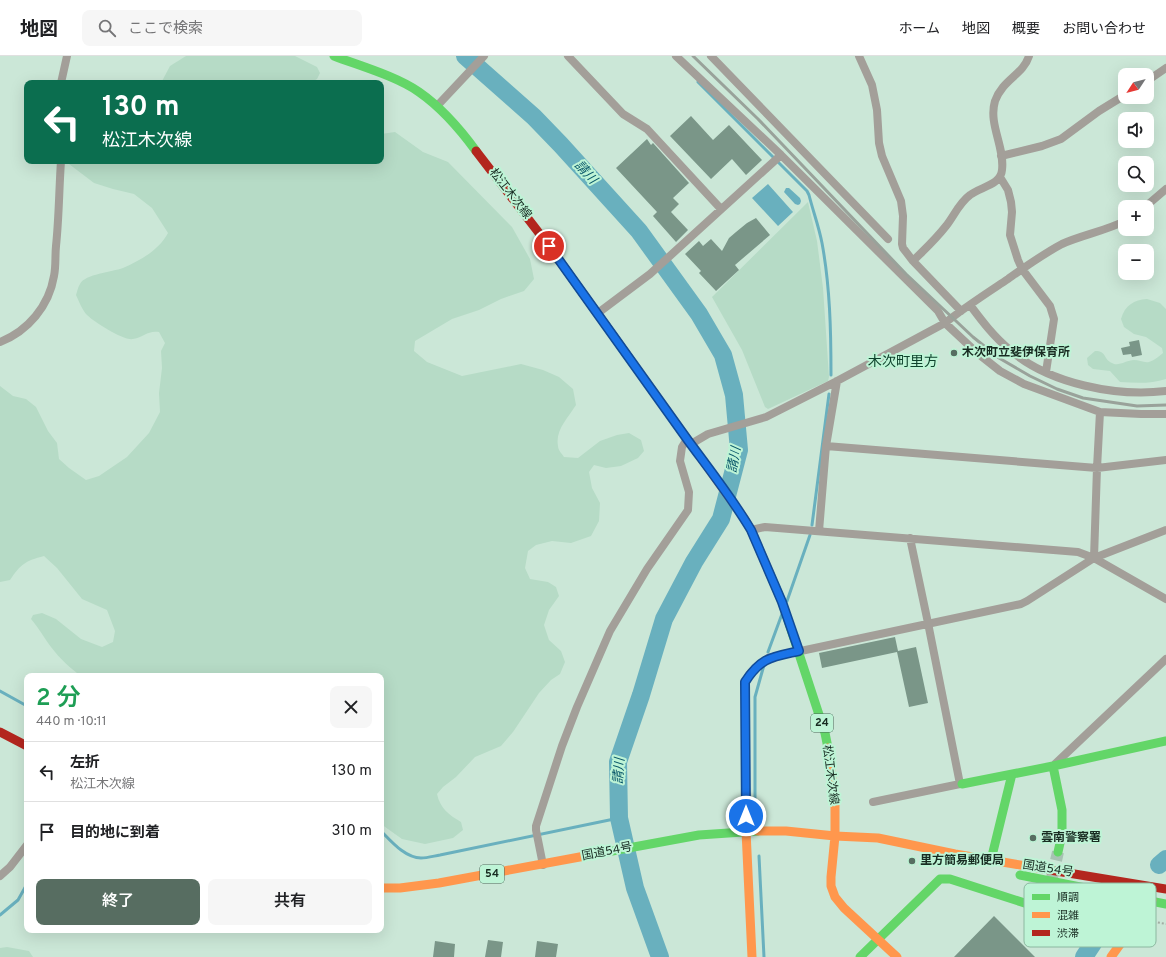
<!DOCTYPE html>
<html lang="ja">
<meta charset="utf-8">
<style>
body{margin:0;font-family:Overpass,"Noto Sans JP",sans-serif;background:#f6f6f6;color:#202124;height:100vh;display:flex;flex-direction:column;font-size:15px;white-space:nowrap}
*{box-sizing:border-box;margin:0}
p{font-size:13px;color:#757577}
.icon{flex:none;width:22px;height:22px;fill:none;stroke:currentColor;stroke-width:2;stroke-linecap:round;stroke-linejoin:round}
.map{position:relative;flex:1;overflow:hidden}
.panel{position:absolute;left:24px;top:617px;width:360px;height:260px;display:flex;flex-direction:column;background:#fff;border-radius:8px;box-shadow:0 4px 16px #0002}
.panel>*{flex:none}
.hud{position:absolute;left:24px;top:24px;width:360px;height:84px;border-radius:8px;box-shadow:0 4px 16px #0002;background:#0b6e4f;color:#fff;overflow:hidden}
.needle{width:26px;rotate:234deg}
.fabs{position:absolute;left:1118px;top:12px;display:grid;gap:8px}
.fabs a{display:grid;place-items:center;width:36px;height:36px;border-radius:8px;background:#fff;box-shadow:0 4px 16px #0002;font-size:20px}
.pin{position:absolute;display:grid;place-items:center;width:34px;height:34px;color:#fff;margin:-17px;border:2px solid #fff;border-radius:50%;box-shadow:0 1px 4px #0007}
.me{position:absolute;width:44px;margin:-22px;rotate:0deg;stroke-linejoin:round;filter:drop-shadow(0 0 3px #0008)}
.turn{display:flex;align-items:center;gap:14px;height:84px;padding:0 12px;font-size:18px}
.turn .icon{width:52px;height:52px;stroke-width:2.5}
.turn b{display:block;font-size:28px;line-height:34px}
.round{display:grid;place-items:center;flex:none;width:42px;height:42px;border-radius:8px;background:#f6f6f6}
.summary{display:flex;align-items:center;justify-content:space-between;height:68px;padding:0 12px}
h1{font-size:24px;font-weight:600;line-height:30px;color:#1e9e55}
.action{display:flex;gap:8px;margin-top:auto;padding:8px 12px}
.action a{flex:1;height:46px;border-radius:8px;background:#576d61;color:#fff;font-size:16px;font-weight:600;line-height:46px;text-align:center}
.action a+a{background:#f6f6f6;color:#202124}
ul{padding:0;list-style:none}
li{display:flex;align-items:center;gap:12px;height:60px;padding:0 12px;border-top:1px solid #e0e0e0}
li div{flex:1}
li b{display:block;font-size:15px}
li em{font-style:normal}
header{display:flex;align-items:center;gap:24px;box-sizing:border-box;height:56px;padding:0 20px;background:#fff;border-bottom:1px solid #e0e0e0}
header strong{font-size:19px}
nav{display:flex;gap:22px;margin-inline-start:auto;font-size:14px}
.search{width:280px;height:36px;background:#f6f6f6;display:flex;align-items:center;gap:10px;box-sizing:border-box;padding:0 14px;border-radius:8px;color:#757577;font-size:15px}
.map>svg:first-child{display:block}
</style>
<header>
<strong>地図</strong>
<div class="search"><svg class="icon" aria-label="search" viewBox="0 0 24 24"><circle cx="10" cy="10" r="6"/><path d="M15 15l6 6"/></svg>ここで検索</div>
<nav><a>ホーム</a><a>地図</a><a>概要</a><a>お問い合わせ</a></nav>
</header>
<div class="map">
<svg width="1166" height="901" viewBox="0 0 1166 901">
<rect width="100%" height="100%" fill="#cbe7d7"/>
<path fill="#b6dbc6" d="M186,0H295L317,11L320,17L317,23L310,27H161L170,10Z
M395,76L423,96L448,106L512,171L530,203L534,223L524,235L501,243L479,254L452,263L415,285L414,295L427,306L462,320L521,308L543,314L559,321L573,333L576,349C568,362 555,374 558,390C558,394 562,398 564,401L578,402L600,385L617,379L629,377L641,384L644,395L638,402L621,410L606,412L594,409L589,416L592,432L600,447L599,465L591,480L571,487L552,485L536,489L528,495L525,512L530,523L548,526L556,531L559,540L549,554L544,569L549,584L561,595L565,606L560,618L551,624L539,637L513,676L501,690L475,701L456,721L443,731L437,738C440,752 449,759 461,766L463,774L453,782L425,788L402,783L381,768V620H81C70,612 60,603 51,591C44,582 39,572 31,563L33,559L42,557L56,563L81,583L102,591L113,586L115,575L107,554L82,543L57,512L44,500C25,505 21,508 10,524L0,526V330L13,340L26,343L36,351L48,375L57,387L59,403L69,412L86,424L99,420L127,401L149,377L160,356L159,337L162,312L161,295L165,287L159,276C148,274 144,281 133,283C124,285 94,266 87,259C82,254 79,245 76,239C77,236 78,231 80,228C85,218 112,216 123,212C141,204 159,194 168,177L152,152L134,138L113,133L94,127L69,108L68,105H381V78Z
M808,146L817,185L823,232L829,321L828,325L768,353L765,351L742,294L712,241Z
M1147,243L1160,247L1166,253V323C1151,328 1136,327 1120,326L1110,315L1093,313L1088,309L1087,302L1095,295C1107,295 1103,303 1112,307C1118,311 1127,304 1134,304C1139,304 1144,307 1149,306C1155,304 1159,300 1163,297L1162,292L1146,281L1134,278L1124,271L1121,263C1125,249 1134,244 1147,243Z
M7,891L29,895L33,901H0V892Z"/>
<path fill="#69b0be" d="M768,128L793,156L778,170L752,142Z
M786,132H789L800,142L801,145L800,148L798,149L795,148L784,136Z"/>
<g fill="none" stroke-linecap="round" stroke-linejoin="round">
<path stroke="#69b0be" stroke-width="3" d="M698,26L807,135L809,139C813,155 819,171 822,187C830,230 831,275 831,319
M812,469L829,338
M787,545L810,479
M768,596L782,558
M0,635L27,650
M755,744V641L764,609
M381,775C391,785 405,802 421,802C427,802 434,800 440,799L619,762
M759,800L764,901
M0,859L18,844L27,828"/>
<path stroke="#69b0be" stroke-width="18" d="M465,0L534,61L561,89L639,175L699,258L723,299L734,339L739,394L721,463L694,506L664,563L641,639L618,706L619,762L635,832L660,901
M1159,809L1166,803
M1084,901L1109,863"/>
</g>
<path fill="#7a9688" d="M691,60L713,84L729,69L762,104L746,119L732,103L711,123L670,80Z
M647,83L651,89L653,87L689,127L673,142L679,148L671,156L688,174L676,186L653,160L657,156L616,112Z
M756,162L770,179L735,209L739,214L716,235L699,217L701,215L685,198L699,185L703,190L711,183L722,195L729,182L736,176L747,167Z
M1139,284L1142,299L1132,301L1131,298L1123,299L1121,292L1130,290L1129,286Z
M895,581L898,595L916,591L928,647L909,651L897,596L822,612L819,597Z
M994,860L1035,901H954Z
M488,884L503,886L501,901H485Z
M435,885L455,888L454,901H433Z
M537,885L558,888L556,901H535Z"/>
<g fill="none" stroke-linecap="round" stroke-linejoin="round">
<path stroke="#a7c2b3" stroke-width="12" stroke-dasharray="12 6" stroke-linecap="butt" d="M1052,822L1058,796"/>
<path stroke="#a2aca3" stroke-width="2" stroke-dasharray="2 2" stroke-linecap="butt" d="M1150,865L1166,868"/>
<path stroke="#a39f99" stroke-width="8" d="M568,0L623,58L647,73L721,153
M676,0L781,99L938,255L945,267L976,296L1000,315L1024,328L1100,356L1141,358H1166
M711,0L888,183
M859,0L872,29L877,54L879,87L882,100L901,145L903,160L902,188L903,192L913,205L961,255
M1147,25L1166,12
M61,27L67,0
M437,50L484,0
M1001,100L1042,90L1061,83L1099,55L1125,39
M1000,121L1008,134L1011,146L1012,156L1010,179L1018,204L1022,213L1050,250L1054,263L1046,316
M1145,151L1166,133
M913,205C924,194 936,183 946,170C954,160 959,147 970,139C980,131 1001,129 1002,114C1005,91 988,68 995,45C1003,23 1023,19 1029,0
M970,249C982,265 994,281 1010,294C1049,328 1117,341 1166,335
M598,257L650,218L781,99
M0,286C28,275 49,250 54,220C56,211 55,200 56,190C59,162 59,134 61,105
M691,388L708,378L766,361L837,325L945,267C965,251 987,237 1008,223C1025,211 1043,198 1062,188C1082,179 1105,175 1125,165
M826,390L1097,412L1166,404
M751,474L765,471L1078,496L1094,502L1166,543
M819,475L826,390L837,325
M910,482L928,567L960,728H962
M1094,502L1097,412L1100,356
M1054,709L1166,603
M873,746L960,728
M746,775L745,626L751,616L768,602L1021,548L1027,545L1094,502L1166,474
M543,809L536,774V770L562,690L577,651L610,575L647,513L688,454L689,436L680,405L682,391L687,383
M0,820L10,811L27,789"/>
<path stroke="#63d668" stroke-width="9" d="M334,0C360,10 396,20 419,36C442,52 460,73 476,95
M770,518L782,546L825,677L828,692
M1053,710L1062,754V778L1058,796
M962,728L1053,710L1166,685
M585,800L699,779L758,775
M991,804L1012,718
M1020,819L1166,848
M860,901L940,823H950L1034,850L1045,845L1049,836"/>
<path stroke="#ff974d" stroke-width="9" d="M630,303L744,462L751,474L770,518
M828,692L835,747V780
M746,775L752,901
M758,775H786L835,780L878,782L955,798L1044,813
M835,780L831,821V830L835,841L844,852L897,901
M381,832H400L439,827L585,800
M1111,901L1152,844"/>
<path stroke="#b3261e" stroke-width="9" d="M476,95L549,190L630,303
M0,676L27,690
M1044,813L1166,833"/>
<path stroke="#99a29a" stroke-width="3" d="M693,0L758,63L906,218L973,281L999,302L1030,320L1057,333L1083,342L1137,350L1166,349"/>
</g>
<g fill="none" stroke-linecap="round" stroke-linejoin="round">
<defs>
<path id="route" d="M549,190L687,383C709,413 732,442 751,474L782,546L799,595C772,601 761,601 745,626L746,760"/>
</defs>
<use href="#route" stroke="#114b97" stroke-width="10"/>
<use href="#route" stroke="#1a73e8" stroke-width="7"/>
</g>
<g fill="#576d61" stroke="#bef4d6" stroke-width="1.5">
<circle cx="954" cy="297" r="4"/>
<circle cx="1033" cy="782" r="4"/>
<circle cx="912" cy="805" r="4"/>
</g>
<g text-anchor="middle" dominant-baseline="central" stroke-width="4" stroke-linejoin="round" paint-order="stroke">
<g fill="#bef4d6" stroke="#4a6858" stroke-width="1">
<rect x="811" y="658" width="22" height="18" rx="3"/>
<rect x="480" y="809" width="24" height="18" rx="3"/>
</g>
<g font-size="11" font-weight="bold" fill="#182c22">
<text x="822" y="667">24</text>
<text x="492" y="818">54</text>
</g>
<g font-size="12" fill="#182c22" stroke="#bef4d6">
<text transform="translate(510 138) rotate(52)">松江木次線</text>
<text transform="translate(830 719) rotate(83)">松江木次線</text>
<text transform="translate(607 796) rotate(-11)">国道54号</text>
<text transform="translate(1048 813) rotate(9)">国道54号</text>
</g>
<g font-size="12" font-weight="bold" fill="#182c22" stroke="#bef4d6" text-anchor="start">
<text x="962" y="297">木次町立斐伊保育所</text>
<text x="1041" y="782">雲南警察署</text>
<text x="920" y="805">里方簡易郵便局</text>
</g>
<g font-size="13" font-style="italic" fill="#075568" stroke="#bef4d6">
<text transform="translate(585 117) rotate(47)">請川</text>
<text transform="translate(735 404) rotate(-80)">請川</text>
<text transform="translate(620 715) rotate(-86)">請川</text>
</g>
<g font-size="14" fill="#0e422c" stroke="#bef4d6">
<text x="903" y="306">木次町里方</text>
</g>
</g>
<rect x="1024" y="827" width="132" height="64" rx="6" fill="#bef4d6" stroke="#8cb8a0" stroke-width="1"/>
<rect x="1032" y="838" width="18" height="6" fill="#63d668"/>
<rect x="1032" y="856" width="18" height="6" fill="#ff974d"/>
<rect x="1032" y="874" width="18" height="6" fill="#b3261e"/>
<g font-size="11" fill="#182c22">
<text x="1057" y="845">順調</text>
<text x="1057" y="863">混雑</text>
<text x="1057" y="881">渋滞</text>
</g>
</svg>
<div class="fabs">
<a><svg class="needle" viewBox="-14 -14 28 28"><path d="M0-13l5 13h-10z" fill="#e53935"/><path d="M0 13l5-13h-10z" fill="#757577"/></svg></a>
<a><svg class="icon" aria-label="sound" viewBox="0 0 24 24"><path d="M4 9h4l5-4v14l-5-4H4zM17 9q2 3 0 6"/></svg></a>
<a><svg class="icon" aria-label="search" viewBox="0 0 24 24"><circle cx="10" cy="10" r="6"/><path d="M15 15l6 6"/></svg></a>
<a>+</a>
<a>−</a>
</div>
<div class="pin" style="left:549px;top:190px;background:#d93025"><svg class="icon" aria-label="arrive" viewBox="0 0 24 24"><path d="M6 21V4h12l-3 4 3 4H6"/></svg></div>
<svg class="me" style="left:746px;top:760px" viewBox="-20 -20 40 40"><circle r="17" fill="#1a73e8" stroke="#fff" stroke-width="3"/><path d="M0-11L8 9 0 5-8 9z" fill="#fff"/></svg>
<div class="hud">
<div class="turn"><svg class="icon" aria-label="left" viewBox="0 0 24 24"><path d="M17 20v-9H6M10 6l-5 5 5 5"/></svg><div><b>130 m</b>松江木次線</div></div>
</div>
<section class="panel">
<div class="summary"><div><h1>2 分</h1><p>440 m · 10:11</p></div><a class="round"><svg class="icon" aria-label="close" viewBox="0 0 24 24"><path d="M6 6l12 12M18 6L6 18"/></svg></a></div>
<ul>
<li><svg class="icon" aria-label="left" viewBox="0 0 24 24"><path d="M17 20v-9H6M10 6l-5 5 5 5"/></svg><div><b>左折</b><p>松江木次線</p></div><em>130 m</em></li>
<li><svg class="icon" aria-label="arrive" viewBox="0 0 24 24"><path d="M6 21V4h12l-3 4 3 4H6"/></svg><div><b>目的地に到着</b></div><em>310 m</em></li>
</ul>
<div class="action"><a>終了</a><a>共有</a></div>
</section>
</div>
